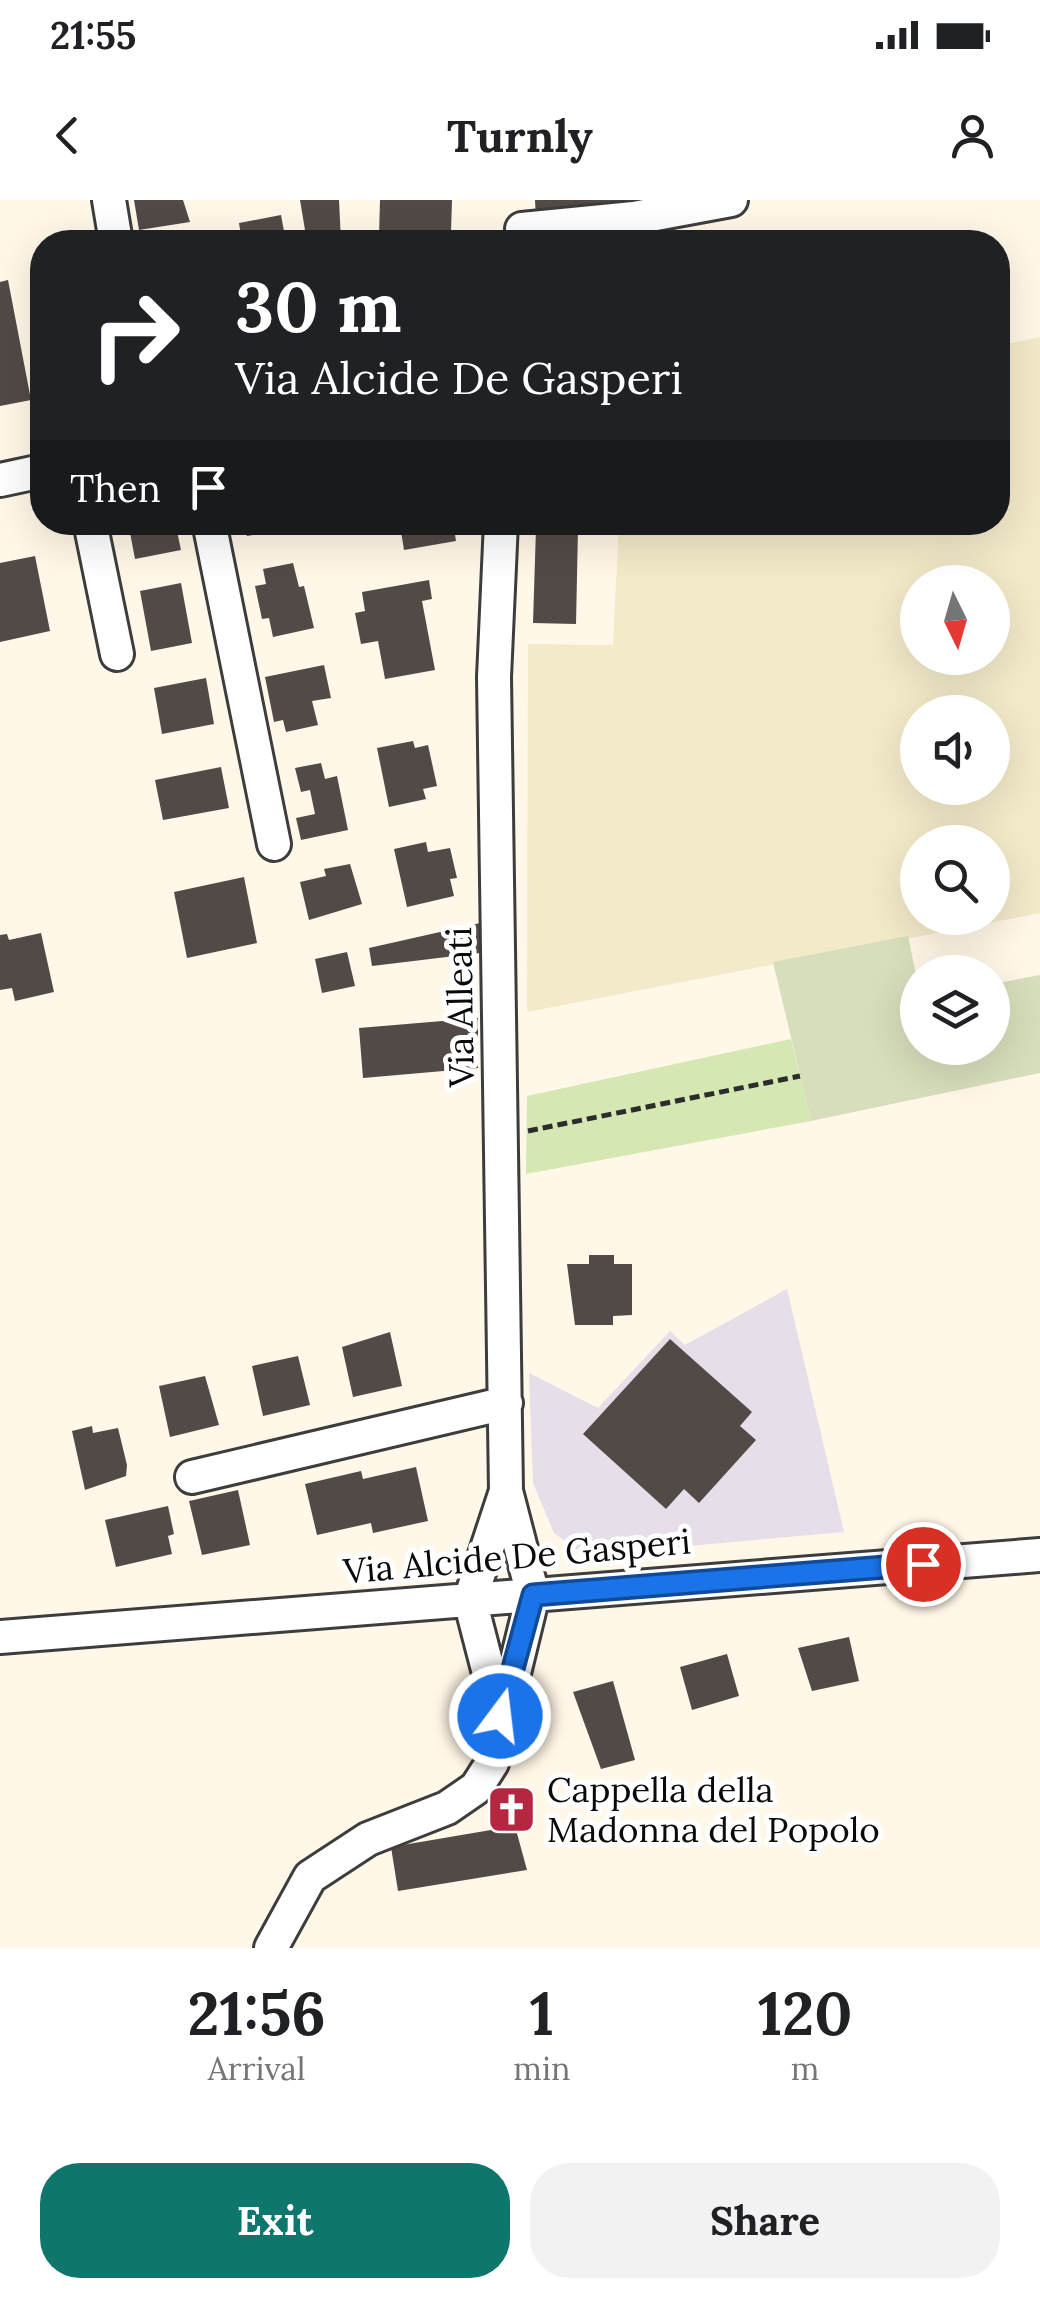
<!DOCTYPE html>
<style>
body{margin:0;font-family:Lora,serif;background:#f2f2f2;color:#202124;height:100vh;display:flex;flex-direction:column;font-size:38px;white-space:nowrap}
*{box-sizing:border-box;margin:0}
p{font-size:32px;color:#757577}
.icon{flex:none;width:55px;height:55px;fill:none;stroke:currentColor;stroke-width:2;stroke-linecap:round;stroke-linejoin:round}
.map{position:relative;height:1748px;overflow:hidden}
.details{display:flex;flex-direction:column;background:#fff;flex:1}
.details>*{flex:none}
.hud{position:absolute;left:30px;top:30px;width:980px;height:305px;border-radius:40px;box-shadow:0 10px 40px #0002;background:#202124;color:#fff;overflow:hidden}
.needle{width:65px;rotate:175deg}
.tools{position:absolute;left:900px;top:365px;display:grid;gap:20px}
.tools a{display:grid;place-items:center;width:110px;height:110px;border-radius:50%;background:#fff;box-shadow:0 10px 40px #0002;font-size:50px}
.pin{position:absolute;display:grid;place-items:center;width:85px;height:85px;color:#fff;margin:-42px;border:5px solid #fff;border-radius:50%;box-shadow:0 2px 10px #0007}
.me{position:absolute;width:110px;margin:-55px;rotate:15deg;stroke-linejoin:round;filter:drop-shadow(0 0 8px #0008)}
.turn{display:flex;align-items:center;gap:35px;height:210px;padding:0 40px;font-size:45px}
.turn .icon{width:130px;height:130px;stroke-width:2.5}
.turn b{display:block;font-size:70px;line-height:85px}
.then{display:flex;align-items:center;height:95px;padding:0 40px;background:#0003;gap:20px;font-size:38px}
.eta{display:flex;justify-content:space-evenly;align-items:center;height:170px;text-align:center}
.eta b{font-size:60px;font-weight:800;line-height:70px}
.button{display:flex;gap:20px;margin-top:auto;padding:20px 40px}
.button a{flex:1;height:115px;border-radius:40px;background:#0f766e;color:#fff;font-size:40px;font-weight:800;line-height:115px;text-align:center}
.button a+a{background:#f2f2f2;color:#202124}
.status{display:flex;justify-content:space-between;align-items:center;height:70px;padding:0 50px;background:#fff;direction:ltr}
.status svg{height:28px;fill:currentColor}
header{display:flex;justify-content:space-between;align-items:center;height:130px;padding:0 40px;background:#fff;font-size:45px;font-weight:800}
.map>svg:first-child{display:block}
</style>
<div class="status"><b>21:55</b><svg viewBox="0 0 49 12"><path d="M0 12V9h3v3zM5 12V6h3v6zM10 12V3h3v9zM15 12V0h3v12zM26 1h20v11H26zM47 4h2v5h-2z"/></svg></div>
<header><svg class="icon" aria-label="back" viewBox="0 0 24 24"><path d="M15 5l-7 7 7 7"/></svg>Turnly<svg class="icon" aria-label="person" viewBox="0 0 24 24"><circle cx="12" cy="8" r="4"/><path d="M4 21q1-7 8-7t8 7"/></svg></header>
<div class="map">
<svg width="1040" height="1748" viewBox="0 0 1040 1748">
<rect width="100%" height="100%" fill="#fff7e7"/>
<path fill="#e6dee9" d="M787,1089L844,1332L598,1354L576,1349L554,1333L533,1283L529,1173L598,1208L670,1131L685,1145Z"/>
<path fill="#f3eac9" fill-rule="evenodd" d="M1040,137V713L527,812L528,444L613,445L619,323L998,322V146ZM918,382H992V458H918ZM918,512H992V588H918ZM918,642H992V718H918Z"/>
<path fill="#d5e7b3" d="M791,839L811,921L526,974L527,896Z"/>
<path fill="#d7debb" d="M908,736L917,780L918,848H992L993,784L1040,775V873L811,921L773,762Z"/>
<path fill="#524a47" d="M134,0H183L190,22L139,30Z
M300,0H339L341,42H307Z
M380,0H452L451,31L379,38Z
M535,0H673L536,19Z
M281,15L286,42H242L239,23Z
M613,27L616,42H551V38Z
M8,80L31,200L0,206V82Z
M128,322H175L181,350L135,359Z
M244,322H293L294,328L247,336Z
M387,322H453L456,341L404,350L400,325L388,327Z
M536,328H578L576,424L533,423Z
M35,356L50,431L0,442V363Z
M293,363L299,387L304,386L314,428L273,437L269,418L262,419L255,386L266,384L263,369Z
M429,380L432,399L422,401L435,470L385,479L378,441L361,444L355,413L365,411L362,392Z
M181,383L192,443L151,451L140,391Z
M324,465L331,498L312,501L318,525L286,532L283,520L274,522L265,477Z
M206,478L214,524L162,534L154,488Z
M413,541L415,548L428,545L437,586L423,589L426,599L389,607L377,548Z
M321,563L325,579L337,576L348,630L301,640L296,618L315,614L310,590L301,592L295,568Z
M221,567L229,608L163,620L155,580Z
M426,642L428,652L450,648L457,678L450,679L454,696L407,707L394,649Z
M350,664L362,704L309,720L300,682L326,676L324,669Z
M244,677L257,743L187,758L174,692Z
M480,723V753L372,766L369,748Z
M41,733L54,792L15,801L12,788L0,790V735L7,734L9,740Z
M347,752L355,786L322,793L315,759Z
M478,818V868L363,878L359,828Z
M589,1055H614V1064H632V1115L613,1116V1125H575L567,1064H589Z
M390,1132L402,1186L353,1197L342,1147Z
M670,1139L752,1212L740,1226L756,1240L699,1303L684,1289L666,1309L583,1234Z
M298,1156L310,1205L263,1216L252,1166Z
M205,1176L219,1225L170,1237L159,1186Z
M92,1226L93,1233L118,1228L127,1265L126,1276L85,1290L72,1231Z
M416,1267L428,1321L373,1333L371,1323L317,1335L305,1284L361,1271L363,1279Z
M238,1290L250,1345L202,1355L189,1301Z
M168,1306L174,1334L168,1336L172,1354L116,1367L105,1320Z
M849,1437L859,1481L812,1491L798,1448Z
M727,1454L739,1496L692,1510L680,1467Z
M613,1481L635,1560L601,1569L573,1492Z
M520,1591L523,1625L503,1626L500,1593Z
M515,1626L527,1670L398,1691L391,1647Z"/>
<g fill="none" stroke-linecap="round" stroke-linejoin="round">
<defs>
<path id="minor" d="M109,0L116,42
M522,29L634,18L731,0
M0,280L42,271
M90,322L117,454
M209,322L274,644
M192,1277L506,1203
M0,1437L1040,1355
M499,1512L470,1400L506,1291
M271,1748L310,1677L368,1639L447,1608L476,1588L492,1563L533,1395L506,1291L494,477L501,322"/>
</defs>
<use href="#minor" stroke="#3d3d3d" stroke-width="38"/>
<path stroke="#2c2c2c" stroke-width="5" stroke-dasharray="10 5" stroke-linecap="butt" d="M528,931L800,876"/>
<use href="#minor" stroke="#fff" stroke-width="32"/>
</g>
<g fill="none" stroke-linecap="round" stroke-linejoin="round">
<defs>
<path id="route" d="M500,1516L533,1395L923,1364"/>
</defs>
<use href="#route" stroke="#114b97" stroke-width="25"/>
<use href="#route" stroke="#1a73e8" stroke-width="18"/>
</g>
<defs>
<symbol id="church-square" viewBox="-11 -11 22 22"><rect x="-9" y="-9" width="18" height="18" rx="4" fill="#b52741" stroke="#fff"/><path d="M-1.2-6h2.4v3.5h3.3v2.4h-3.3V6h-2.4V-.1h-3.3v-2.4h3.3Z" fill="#fff"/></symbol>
</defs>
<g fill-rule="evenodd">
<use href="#church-square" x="484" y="1582" width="55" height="55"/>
</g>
<g text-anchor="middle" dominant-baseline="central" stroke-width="10" stroke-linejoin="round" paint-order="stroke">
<g font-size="35" fill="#0a0a0a" stroke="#fff">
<text transform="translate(460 807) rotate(-91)">Via Alleati</text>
<text transform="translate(517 1356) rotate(-5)">Via Alcide De Gasperi</text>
</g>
<g font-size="35" fill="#0a0a0a" stroke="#fff" text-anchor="start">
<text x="547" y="1589">Cappella della<tspan x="547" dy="40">Madonna del Popolo</tspan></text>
</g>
</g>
</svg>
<div class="tools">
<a><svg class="needle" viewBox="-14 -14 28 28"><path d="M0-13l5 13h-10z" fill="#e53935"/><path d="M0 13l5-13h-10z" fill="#757577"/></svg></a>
<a><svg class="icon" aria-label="sound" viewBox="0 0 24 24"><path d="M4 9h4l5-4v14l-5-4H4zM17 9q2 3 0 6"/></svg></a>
<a><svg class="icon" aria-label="search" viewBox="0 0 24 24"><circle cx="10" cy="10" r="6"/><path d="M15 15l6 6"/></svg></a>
<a><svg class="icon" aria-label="layers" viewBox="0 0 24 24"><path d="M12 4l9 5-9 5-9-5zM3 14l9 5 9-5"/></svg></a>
</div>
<div class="pin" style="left:923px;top:1364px;background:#d93025"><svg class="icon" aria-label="arrive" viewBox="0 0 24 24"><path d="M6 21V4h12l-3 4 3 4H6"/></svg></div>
<svg class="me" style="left:500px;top:1516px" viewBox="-20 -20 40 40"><circle r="17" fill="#1a73e8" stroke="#fff" stroke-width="3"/><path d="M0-11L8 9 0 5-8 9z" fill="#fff"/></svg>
<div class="hud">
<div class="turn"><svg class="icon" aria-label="right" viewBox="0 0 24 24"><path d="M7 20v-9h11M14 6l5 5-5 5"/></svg><div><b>30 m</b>Via Alcide De Gasperi</div></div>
<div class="then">Then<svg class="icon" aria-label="arrive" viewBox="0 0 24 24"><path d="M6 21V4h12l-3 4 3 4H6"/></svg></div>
</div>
</div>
<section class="details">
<div class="eta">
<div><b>21:56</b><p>Arrival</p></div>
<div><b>1</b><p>min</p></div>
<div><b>120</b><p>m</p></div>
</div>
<div class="button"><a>Exit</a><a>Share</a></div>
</section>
